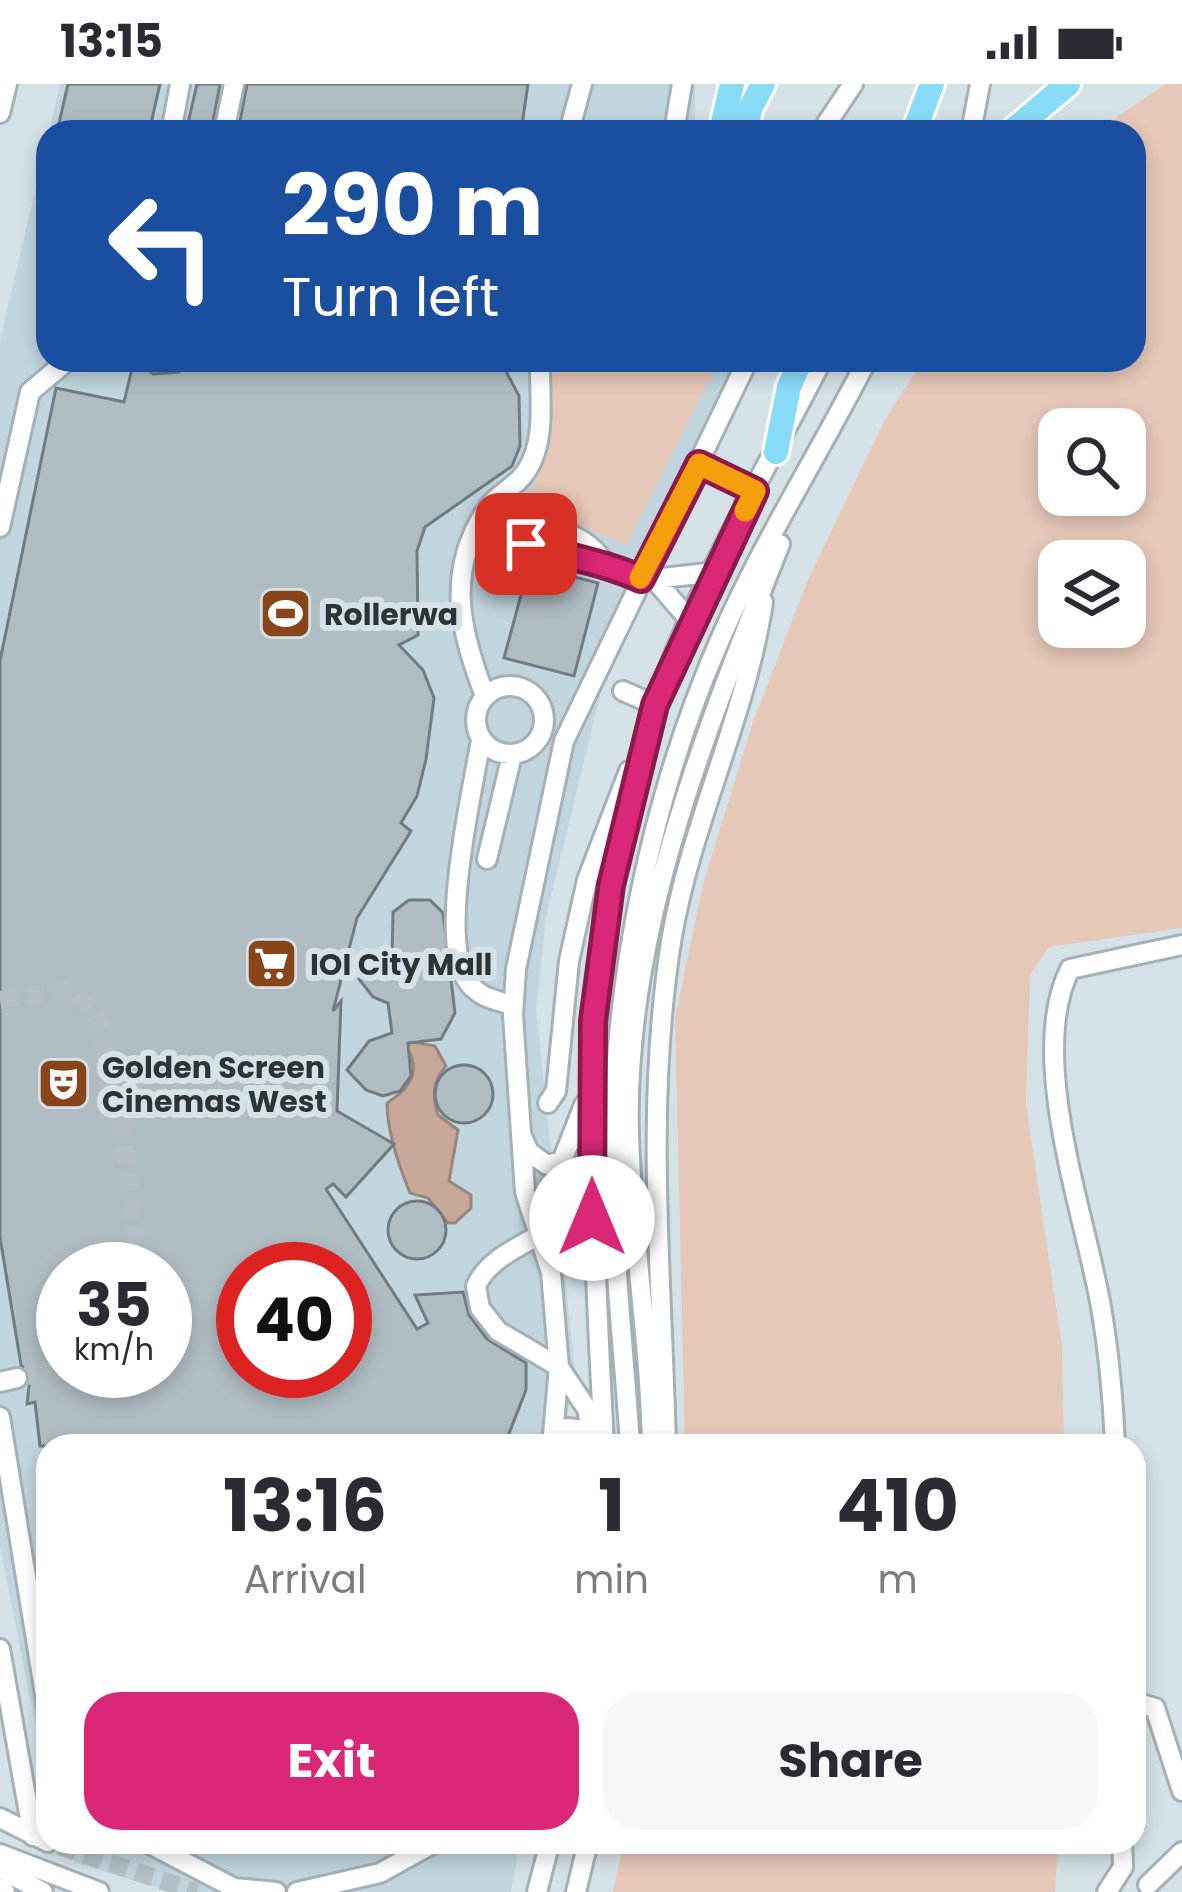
<!DOCTYPE html>
<style>
body{margin:0;font-family:Poppins,sans-serif;background:#f7f7f7;color:#2b2b33;height:100vh;display:flex;flex-direction:column;font-size:45px;white-space:nowrap}
*{box-sizing:border-box;margin:0}
p{font-size:39px;color:#7c7c81}
.icon{flex:none;width:66px;height:66px;fill:none;stroke:currentColor;stroke-width:2;stroke-linecap:round;stroke-linejoin:round}
.map{position:relative;flex:1;overflow:hidden}
.sheet{position:absolute;left:36px;top:1350px;width:1110px;height:420px;display:flex;flex-direction:column;background:#fff;border-radius:36px;box-shadow:0 6px 18px #0003}
.sheet>*{flex:none}
.hud{position:absolute;left:36px;top:36px;width:1110px;height:252px;border-radius:36px;box-shadow:0 6px 18px #0003;background:#1a4fa0;color:#fff;overflow:hidden}
.fabs{position:absolute;left:1038px;top:324px;display:grid;gap:24px}
.fabs a{display:grid;place-items:center;width:108px;height:108px;border-radius:24px;background:#fff;box-shadow:0 6px 18px #0003;font-size:60px}
.speed{position:absolute;left:36px;top:1158px;display:flex;gap:24px;font-size:60px;font-weight:700;text-align:center}
.speed>*{display:grid;place-content:center;width:156px;height:156px;border-radius:50%;background:#fff;box-shadow:0 6px 18px #0003;line-height:1}
.speed small{font-size:30px;font-weight:400}
.speed .limit{border:18px solid #d22;background:#fff;color:#111}
.pin{position:absolute;display:grid;place-items:center;width:102px;height:102px;color:#fff;margin:-51px;border-radius:24px;box-shadow:0 6px 18px #0006}
.me{position:absolute;width:132px;margin:-66px;rotate:0deg;stroke-linejoin:round;filter:drop-shadow(0 0 9px #0008)}
.turn{display:flex;align-items:center;gap:42px;height:252px;padding:0 48px;font-size:54px}
.turn .icon{width:156px;height:156px;stroke-width:2.5}
.turn b{display:block;font-size:84px;line-height:102px}
.eta{display:flex;justify-content:space-evenly;align-items:center;height:204px;text-align:center}
.eta b{font-size:72px;font-weight:700;line-height:84px}
.primary-button{display:flex;gap:24px;margin-top:auto;padding:24px 48px}
.primary-button a{flex:1;height:138px;border-radius:36px;background:#db2777;color:#fff;font-size:48px;font-weight:700;line-height:138px;text-align:center}
.primary-button a+a{background:#f7f7f7;color:#2b2b33}
.status{display:flex;justify-content:space-between;align-items:center;height:84px;padding:0 60px;background:#fff;direction:ltr}
.status svg{height:33px;fill:currentColor}
.map>svg:first-child{display:block}
</style>
<div class="status"><b>13:15</b><svg viewBox="0 0 49 12"><path d="M0 12V9h3v3zM5 12V6h3v6zM10 12V3h3v9zM15 12V0h3v12zM26 1h20v11H26zM47 4h2v5h-2z"/></svg></div>
<div class="map">
<svg width="1182" height="1808" viewBox="0 0 1182 1808">
<rect width="100%" height="100%" fill="#d4e2e8"/>
<path fill="#c0d5de" fill-rule="evenodd" d="M60,0H695V48H49Z
M48,52V276H756L601,608L546,833L536,926L575,1286L562,1362H48V1705L0,1462V256ZM63,1185H165V1287H63ZM243,1185H345V1287H243Z
M67,1758H520L511,1808H173L75,1779Z"/>
<path fill="#e6c8b9" fill-rule="evenodd" d="M1166,0H1182V844L1049,863L1030,891L1026,1021L1062,1262L1064,1362H685L675,934L703,800L752,641L807,498L884,337L923,276H1134V48H1110L1118,32ZM1059,345H1125V411H1059ZM1059,477H1125V543H1059Z
M683,276H719L627,461L526,419L550,363L547,279L647,288Z
M624,1758H1058L1055,1808H613Z"/>
<path fill="#c7a898" stroke="#99857b" stroke-width="3" d="M401,956L435,962L446,982C432,998 432,1011 438,1031L458,1046L449,1097L471,1111V1124L455,1139H448L428,1114L410,1109C399,1082 387,1048 387,1019C414,1002 423,982 401,956Z"/>
<path fill="#afbcc2" stroke="#707c81" stroke-width="3" fill-rule="evenodd" d="M68,0H160L149,48H57Z
M197,0H220L211,48H186Z
M247,0H528L521,48H238Z
M134,276L153,290L179,288L186,276H500L519,312L520,362L512,382L425,443L417,467L418,551L399,561L423,586L434,614L426,675L417,712L401,739L411,747L357,834L333,927L341,917L337,1027L394,1060L346,1113L333,1100L326,1105L417,1245L428,1239L415,1211L463,1208L469,1231L487,1255L526,1279V1306L504,1362H40L35,1318L27,1320L30,1292L21,1281L0,1153V577L56,304L124,318ZM63,1185H165V1287H63ZM243,1185H345V1287H243Z
M529,481L598,499L574,592L504,574Z
M409,816H430L443,829L455,929L441,955L408,959L411,992L400,1007L383,1012L366,1006L347,986L369,957L392,949L388,919L373,913L359,895L374,879L392,875L393,828Z
M435 1010a29 29 0 1 1 58 0a29 29 0 1 1-58 0Z
M388 1146a29 29 0 1 1 58 0a29 29 0 1 1-58 0Z"/>
<g fill="none" stroke-linecap="round" stroke-linejoin="round">
<path stroke="#b3bfc4" stroke-width="18" stroke-dasharray="18 9" stroke-linecap="butt" d="M0,916L72,905L96,931L121,1028L139,1185
M165,1245L193,1244
M165,1263L195,1257
M17,1294L63,1285
M59,1762L197,1808"/>
<defs>
<path id="minor" d="M0,29L7,0
M171,48L180,0
M224,48L234,0
M569,48L582,0
M674,48L682,0
M821,48L853,0
M971,48L980,0
M153,276H173
M699,380L755,407
M0,443L30,308L68,276
M477,443C519,436 579,439 604,478
M519,443L526,461C566,474 604,478 641,495
M692,539L654,495L716,488
M476 636a34 34 0 1 1 68 0a34 34 0 1 1-68 0Z
M623,607L655,621
M485,612C460,547 445,488 487,425C497,409 517,403 527,386C547,355 539,311 540,276
M481,656C472,708 439,851 466,895C477,913 494,916 513,921
M487,775L512,671
M548,1019L556,1007L569,877L587,796L629,687
M522,1052L529,1068L547,1081L562,1077L584,1021
M582,1094C583,1153 498,1153 476,1202L480,1224L498,1247L559,1283L587,1325L594,1357
M0,1298L17,1294
M0,1333L48,1629
M552,1359L567,1344L585,1346L593,1353
M574,1361V1362
M552,1362L559,1283L551,1188L525,1108L513,931L516,885L564,657L748,276
M604,1362C592,1112 573,863 655,621C695,504 766,386 822,276
M630,1362C624,1263 611,1161 613,1062C615,893 651,714 719,558C761,461 819,370 867,276
M652,1362C650,1258 632,1155 629,1051C623,848 706,646 780,460
M666,1362C662,1192 644,1021 672,852C692,737 746,632 763,518
M1115,1362C1113,1315 1109,1269 1101,1223C1085,1130 1026,971 1070,885L1182,861
M0,1565L33,1752
M1134,1618L1155,1624L1182,1707
M0,1734L48,1758
M146,1758L234,1804L276,1808
M0,1770L99,1808
M0,1785L43,1808
M1148,1801L1182,1768
M0,1805L5,1808
M297,1808L380,1789L436,1758
M537,1808L550,1758
M576,1808L588,1758
M1107,1808L1123,1783L1122,1758"/>
<path id="major" d="M721,48L732,0
M746,48L750,25L763,0
M914,48L932,0
M1011,48L1068,0
M776,368L789,303L801,276"/>
</defs>
<use href="#minor" stroke="#a4b1b7" stroke-width="24"/>
<use href="#major" stroke="#fff" stroke-width="30"/>
<use href="#minor" stroke="#fff" stroke-width="18"/>
<use href="#major" stroke="#89dcf8" stroke-width="24"/>
</g>
<g fill="none" stroke-linecap="round" stroke-linejoin="round">
<defs>
<path id="route" d="M526,460C566,473 604,478 641,495L699,380L755,407L655,621L611,801L593,937L592,1134"/>
</defs>
<use href="#route" stroke="#8e194d" stroke-width="30"/>
<use href="#route" stroke="#db2777" stroke-width="21"/>
<path stroke="#f59e0b" stroke-width="21" d="M640,494L699,380L755,407L745,427"/>
</g>
<defs>
<symbol id="stadium-square" viewBox="-11 -11 22 22"><rect x="-9" y="-9" width="18" height="18" rx="4" fill="#89451a" stroke="#d4e2e8"/><path d="M0-5a6.5 5 0 1 0 0 10a6.5 5 0 1 0 0-10ZM-3.5-1.8h7v3.6h-7Z" fill="#fff"/></symbol>
<symbol id="supermarket-square" viewBox="-11 -11 22 22"><rect x="-9" y="-9" width="18" height="18" rx="4" fill="#89451a" stroke="#d4e2e8"/><path d="M-6-5.5h2.5l.6 2H6L4.5 2H-2.5L-4.4-4H-6ZM-1.5 3.2a1.3 1.3 0 1 0 .1 0ZM3 3.2a1.3 1.3 0 1 0 .1 0Z" fill="#fff"/></symbol>
<symbol id="theatre-square" viewBox="-11 -11 22 22"><rect x="-9" y="-9" width="18" height="18" rx="4" fill="#89451a" stroke="#d4e2e8"/><path d="M-5-5.5Q0-4 5-5.5V0Q5 5 0 6Q-5 5-5 0ZM-3.3-2.5H-1v1.5H-3.3ZM1-2.5H3.3v1.5H1ZM-2.8 1Q0 5.5 2.8 1Z" fill="#fff"/></symbol>
</defs>
<g fill-rule="evenodd">
<use href="#stadium-square" x="256" y="500" width="59" height="59"/>
<use href="#supermarket-square" x="242" y="850" width="59" height="59"/>
<use href="#theatre-square" x="34" y="970" width="59" height="59"/>
</g>
<g text-anchor="middle" dominant-baseline="central" stroke-width="12" stroke-linejoin="round" paint-order="stroke">
<g font-size="30" font-weight="bold" fill="#2e3436" stroke="#d4e2e8" text-anchor="start">
<text x="324" y="530">Rollerwa</text>
<text x="310" y="880">IOI City Mall</text>
<text x="102" y="983">Golden Screen<tspan x="102" dy="34">Cinemas West</tspan></text>
</g>
</g>
</svg>
<div class="fabs">
<a><svg class="icon" aria-label="search" viewBox="0 0 24 24"><circle cx="10" cy="10" r="6"/><path d="M15 15l6 6"/></svg></a>
<a><svg class="icon" aria-label="layers" viewBox="0 0 24 24"><path d="M12 4l9 5-9 5-9-5zM3 14l9 5 9-5"/></svg></a>
</div>
<div class="speed"><div>35<small>km/h</small></div><div class="limit">40</div></div>
<div class="pin" style="left:526px;top:460px;background:#d93025"><svg class="icon" aria-label="arrive" viewBox="0 0 24 24"><path d="M6 21V4h12l-3 4 3 4H6"/></svg></div>
<svg class="me" style="left:592px;top:1134px" viewBox="-20 -20 40 40"><circle r="19" fill="#fff"/><path d="M0-13L10 11 0 6-10 11z" fill="#db2777"/></svg>
<div class="hud">
<div class="turn"><svg class="icon" aria-label="left" viewBox="0 0 24 24"><path d="M17 20v-9H6M10 6l-5 5 5 5"/></svg><div><b>290 m</b>Turn left</div></div>
</div>
<section class="sheet">
<div class="eta">
<div><b>13:16</b><p>Arrival</p></div>
<div><b>1</b><p>min</p></div>
<div><b>410</b><p>m</p></div>
</div>
<div class="primary-button"><a>Exit</a><a>Share</a></div>
</section>
</div>
